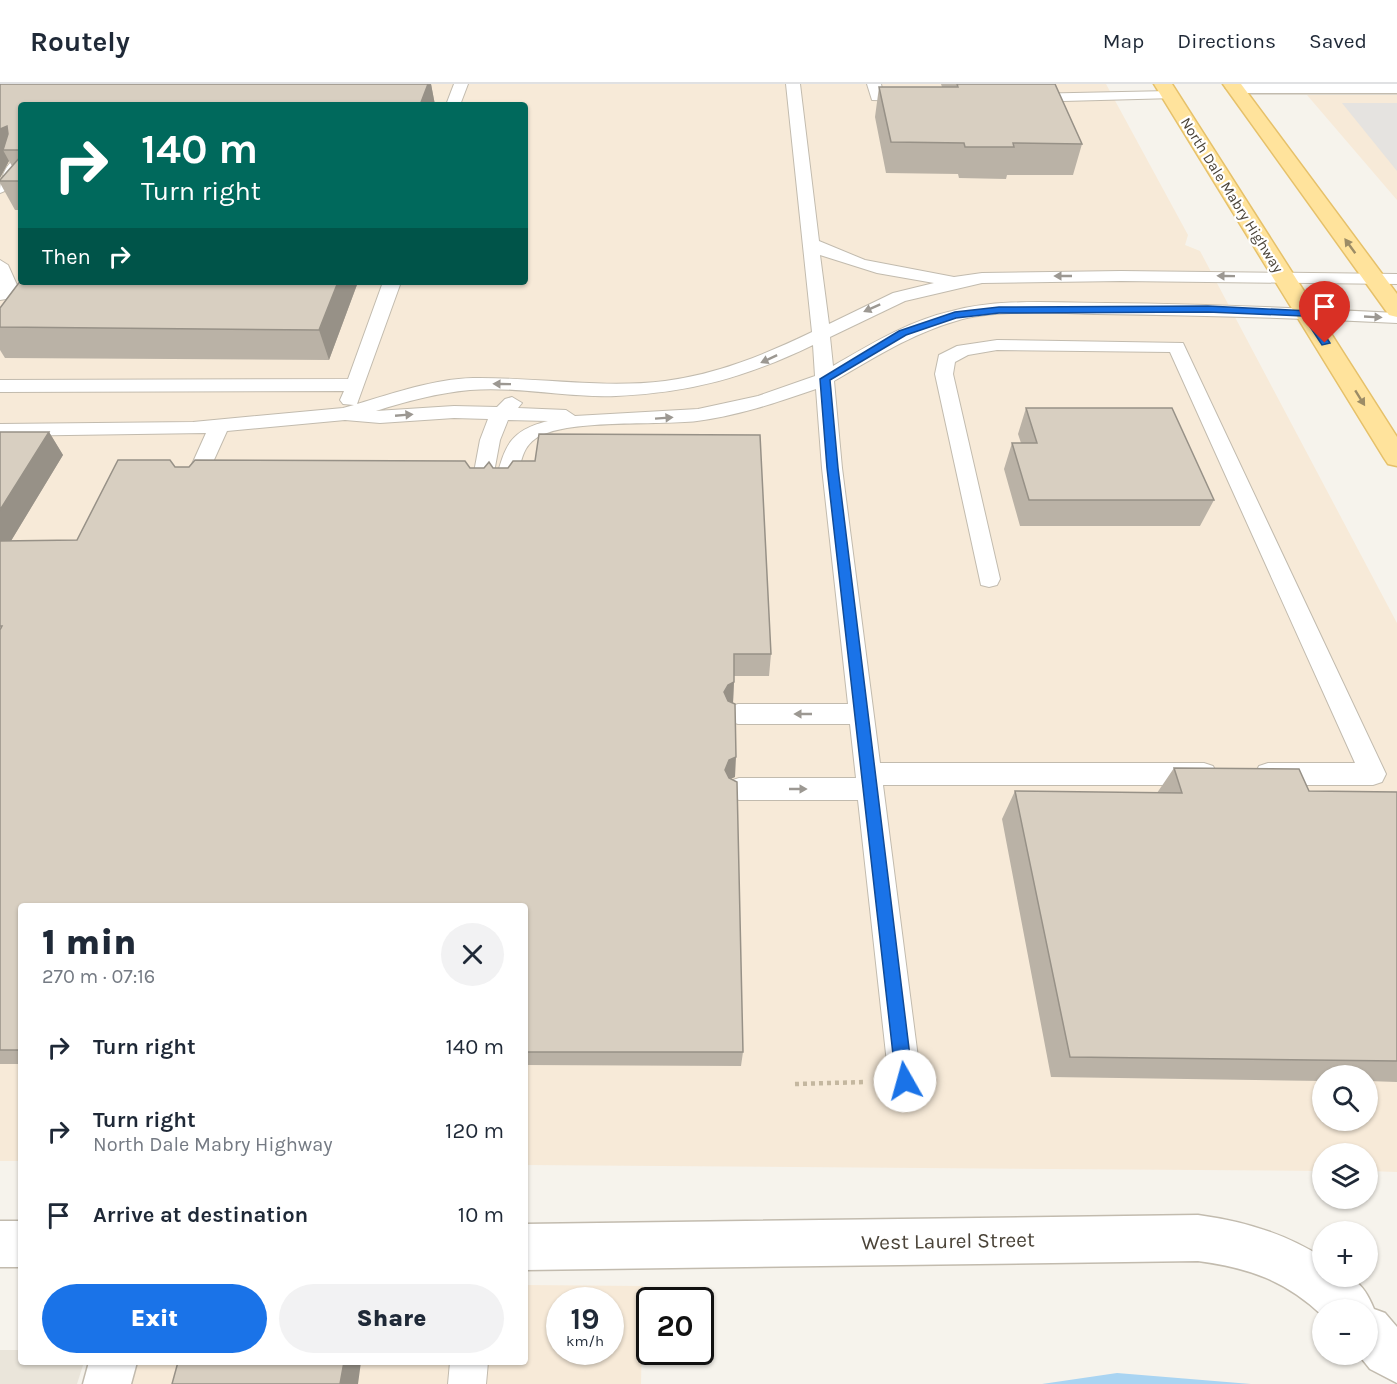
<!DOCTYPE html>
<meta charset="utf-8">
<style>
body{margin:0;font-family:Karla,sans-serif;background:#f2f2f3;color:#1f2937;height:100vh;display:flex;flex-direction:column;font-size:22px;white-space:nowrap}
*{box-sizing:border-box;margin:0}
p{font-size:20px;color:#747a83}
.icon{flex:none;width:33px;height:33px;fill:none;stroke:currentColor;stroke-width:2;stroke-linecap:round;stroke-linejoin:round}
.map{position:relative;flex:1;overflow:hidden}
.sheet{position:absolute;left:18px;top:819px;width:510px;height:462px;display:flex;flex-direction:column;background:#fff;border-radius:6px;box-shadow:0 2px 4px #0004}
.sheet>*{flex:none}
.hud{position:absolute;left:18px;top:18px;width:510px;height:183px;border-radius:6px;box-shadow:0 2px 4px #0004;background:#00695c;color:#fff;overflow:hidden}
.fabs{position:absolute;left:1312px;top:981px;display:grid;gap:12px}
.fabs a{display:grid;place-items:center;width:66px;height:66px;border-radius:50%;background:#fff;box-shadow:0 2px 4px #0004;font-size:30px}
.speed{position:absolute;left:546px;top:1203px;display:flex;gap:12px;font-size:30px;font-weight:700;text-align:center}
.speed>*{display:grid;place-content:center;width:78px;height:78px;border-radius:50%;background:#fff;box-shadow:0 2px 4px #0004;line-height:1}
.speed small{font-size:15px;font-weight:400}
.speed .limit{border:3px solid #111;border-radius:9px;background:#fff;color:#111}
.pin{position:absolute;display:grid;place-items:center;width:51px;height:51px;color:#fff;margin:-62px -26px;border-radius:50% 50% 50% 0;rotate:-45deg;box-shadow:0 0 6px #0007}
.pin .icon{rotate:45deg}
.me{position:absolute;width:66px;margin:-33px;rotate:353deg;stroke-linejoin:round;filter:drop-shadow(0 0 4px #0008)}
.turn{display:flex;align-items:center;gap:21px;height:126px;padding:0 24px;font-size:27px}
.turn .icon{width:78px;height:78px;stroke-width:2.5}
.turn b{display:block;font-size:42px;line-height:51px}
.then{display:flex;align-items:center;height:57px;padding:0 24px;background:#0003;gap:12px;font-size:22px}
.round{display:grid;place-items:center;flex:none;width:63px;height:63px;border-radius:32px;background:#f2f2f3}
.overview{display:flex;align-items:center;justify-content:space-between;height:102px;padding:0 24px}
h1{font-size:36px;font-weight:800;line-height:45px}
.cta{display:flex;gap:12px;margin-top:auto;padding:12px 24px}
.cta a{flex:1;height:69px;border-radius:36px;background:#1a73e8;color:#fff;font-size:24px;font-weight:800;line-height:69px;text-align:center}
.cta a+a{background:#f2f2f3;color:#1f2937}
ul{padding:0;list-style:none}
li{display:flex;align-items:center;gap:18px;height:84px;padding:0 24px}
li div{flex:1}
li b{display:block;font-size:22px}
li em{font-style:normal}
header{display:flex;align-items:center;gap:36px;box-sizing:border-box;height:84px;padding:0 30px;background:#fff;border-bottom:2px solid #e0e1e3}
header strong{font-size:28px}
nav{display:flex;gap:33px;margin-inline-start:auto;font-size:21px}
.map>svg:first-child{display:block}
</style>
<header>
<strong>Routely</strong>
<nav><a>Map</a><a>Directions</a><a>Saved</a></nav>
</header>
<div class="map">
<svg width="1397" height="1300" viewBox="0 0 1397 1300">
<rect width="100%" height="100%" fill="#f6f3ec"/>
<path fill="#eae5da" d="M0,1266H21V1278H84L77,1300H0Z"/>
<path fill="#f7ead8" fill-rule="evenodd" d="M0,0H1106L1188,151L1185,161L1200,167L1397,539V1088L1368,1087V1070H1323V1087L525,1081V822H21V1077H0ZM21,21H525V198H21ZM1323,992H1368V1036H1323Z
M1307,11H1397V116Z
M525,1201L643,1202L641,1300H131L137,1278H525ZM560,1216H610V1268H560Z"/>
<path fill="#e5e3e0" d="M1342,19H1397V87Z"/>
<path fill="#a9d4f2" d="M1117,1289L1251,1300H1042Z"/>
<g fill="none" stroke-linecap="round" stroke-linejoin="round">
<defs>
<path id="lane" d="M454,0H468L460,21H446Z
M786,0H800L819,157L865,176L954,193L982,189L1121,187L1397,190V200L1121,197L982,199L905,217L830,253L833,282C871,260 908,237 952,227C1000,214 1056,219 1106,219C1203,220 1300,224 1397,229V239C1297,234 1197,231 1097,230C1056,229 994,225 956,237C911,250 874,274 834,297L842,384L880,679H1204L1213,682L1217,690L1213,698L1204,701H883L921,997L916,1008L905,1013L894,1008L889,997L858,716H739L730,713L726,705L730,697L739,694H856L850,640H738L729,637L725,630L729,623L738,620H848L822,384L816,305C778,318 738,332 697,337C658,342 564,334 535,355C518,367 522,388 512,404H498L495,399C505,363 508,347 548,337L508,336L500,356L492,399L489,404H475L472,399L480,356L488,335L454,334L380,339L345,336L227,347L204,398L201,403H187L184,398L206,349L0,352V340L193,338L343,324L354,321L343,320L340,316L344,307L0,308V296L348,295L383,198H401L357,320C394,309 434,295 473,294C537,293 601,305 665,297C718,290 764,271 812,248ZM820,171L877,189L934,199L893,209L829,240ZM813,261L815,292L758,312L698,325L575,332L566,326L518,324L522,319L512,313L505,315L497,323L454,322L376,327C407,317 438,309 470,306C518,302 567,314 616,312C690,309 747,293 813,261Z
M867,0H881L883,9H912L919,13L912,17L872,16Z
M1170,7L1175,8V14L1026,18L1019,14L1026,10Z
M21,73C21,86 15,105 0,109C0,95 6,76 21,73Z
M0,176L8,181L17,201L6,215L0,216Z
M997,256L1183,259L1386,690L1382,698L1373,701H1268L1259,698L1255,690L1259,682L1268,679H1355L1170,268L997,266L968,271L955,278L953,290L1000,495L997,501L989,503L981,501L935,290L939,271L957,262Z
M450,1278H488L486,1300H448Z"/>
<path id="street" d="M1230,0H1397V9H1235L1226,4Z
M1198,1131C1242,1137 1285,1149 1323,1174V1192C1353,1192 1362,1196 1374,1225L1385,1229L1397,1243V1299L1370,1285L1358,1270H1368V1226H1323V1232C1285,1196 1249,1184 1198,1177L525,1186V1140Z
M0,1137H21V1183H0Z
M89,1278H137L131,1300H83Z"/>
<path id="primary" d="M1154,0H1172L1397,353V382L1388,380L1384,374Z
M1223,0H1241L1397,210V233L1389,231Z"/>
</defs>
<use href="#lane" stroke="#c2bbae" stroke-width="2"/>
<use href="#street" stroke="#c2bbae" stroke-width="3"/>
<use href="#primary" stroke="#e6c16a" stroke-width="3"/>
<path stroke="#c4b79f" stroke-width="4.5" stroke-dasharray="4 4" stroke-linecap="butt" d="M795,1000L866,998"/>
<use href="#lane" fill="#fff" fill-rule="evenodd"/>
<use href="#street" fill="#fff" fill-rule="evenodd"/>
<use href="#primary" fill="#ffe39c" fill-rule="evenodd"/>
</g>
<path fill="#bab2a6" d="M0,0H431L435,21H21V126H15L0,99V96L12,82L9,77L0,94Z
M941,0H1055L1082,60L1073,91H1007L1006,95L959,94L958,90L886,89L875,33L879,3H942Z
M21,198H358L329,276L5,274L0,266V224Z
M1026,324L1214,416L1200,442H1020L1004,385L1012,359H1021L1018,350Z
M0,348H49L63,371L11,457L77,456L175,383L493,384L771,570L769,592H734L733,619L735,693L730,695L743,968L741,982L525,981V822H21V980H0Z
M1174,684L1309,707L1397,708V998L1368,997V992H1323V997L1051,993L1002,735L1015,707L1157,709Z"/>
<path fill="#979187" d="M416,0H431L435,21H420Z
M7,42L19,66H3L9,77L0,94V45Z
M338,198H358L329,276L319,246Z
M49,348L63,371L0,475V426Z
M734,598L733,619L727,622L724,608L728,601Z
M736,673L735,693L728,696L725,686L729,676Z
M344,1278H361L358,1300H340Z"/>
<path fill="#d8cfc1" stroke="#979187" stroke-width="1.5" d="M0,0H428L420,21H21V66H3L8,50L7,42L0,45Z
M957,0H1055L1082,60L1013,59L1014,63H965L964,59L891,58L879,3H958Z
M21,72V97H0V96Z
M21,196V198H338L319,246L0,243V224Z
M1026,324H1172L1214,416H1029L1012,359H1037Z
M0,348H49L0,426Z
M539,350L760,351L771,570H734V598L728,601L724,608L728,617L735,620L736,673L729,676L725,686L729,694L737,698L743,968H525V822H21V966H0V546L2,542H0V457L77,456L118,376H170L175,383H189L195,376L465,377L470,384H484L489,378L493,384H508L513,377H535Z
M1174,684L1299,685L1309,707L1397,708V977L1070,973L1015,707L1182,709Z
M178,1278H344L340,1300H172Z"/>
<defs><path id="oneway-solid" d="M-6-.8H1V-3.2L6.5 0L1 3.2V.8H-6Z" transform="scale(1.5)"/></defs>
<g fill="#9c8c66">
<use href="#oneway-solid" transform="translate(1350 162) rotate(-126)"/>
<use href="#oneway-solid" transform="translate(1360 314) rotate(58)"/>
</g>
<g fill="#9c9892">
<use href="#oneway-solid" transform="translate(1063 192) rotate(180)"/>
<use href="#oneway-solid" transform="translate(1226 192) rotate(-179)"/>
<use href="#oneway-solid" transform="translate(872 224) rotate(156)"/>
<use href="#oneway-solid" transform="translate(1373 233) rotate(3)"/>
<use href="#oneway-solid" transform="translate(769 275) rotate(155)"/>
<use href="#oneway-solid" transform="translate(502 300) rotate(-179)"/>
<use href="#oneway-solid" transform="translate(404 331) rotate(-5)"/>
<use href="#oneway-solid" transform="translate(664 334) rotate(-4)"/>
<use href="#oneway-solid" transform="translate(803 630) rotate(180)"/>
<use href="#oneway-solid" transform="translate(798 705)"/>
</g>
<path fill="#1a73e8" stroke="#114b97" stroke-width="1.5" d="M1208,222L1310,227L1330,259L1322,261L1303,232L1208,228L999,229L956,234L906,251L830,296L838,384L913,997L911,1003L905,1006L899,1003L896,997L827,384L820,295L899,247L955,228L999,223Z"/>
<g text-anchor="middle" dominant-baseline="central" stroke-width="4.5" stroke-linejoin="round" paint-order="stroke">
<g font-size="15" fill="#4b4439" stroke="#fff">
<text transform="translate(1232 111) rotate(58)">North Dale Mabry Highway</text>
</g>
<g font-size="21" fill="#4b4439" stroke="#fff">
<text transform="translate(948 1157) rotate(-1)">West Laurel Street</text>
</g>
</g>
</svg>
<div class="fabs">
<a><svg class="icon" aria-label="search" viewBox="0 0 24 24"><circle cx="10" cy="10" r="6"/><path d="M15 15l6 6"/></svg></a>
<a><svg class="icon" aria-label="layers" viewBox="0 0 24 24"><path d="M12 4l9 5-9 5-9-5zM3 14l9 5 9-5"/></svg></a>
<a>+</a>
<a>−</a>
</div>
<div class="speed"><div>19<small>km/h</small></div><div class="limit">20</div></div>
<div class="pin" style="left:1325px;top:259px;background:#d93025"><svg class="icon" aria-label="arrive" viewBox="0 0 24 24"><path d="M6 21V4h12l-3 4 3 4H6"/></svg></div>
<svg class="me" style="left:905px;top:997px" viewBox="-20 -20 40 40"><circle r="19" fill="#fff"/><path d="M0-13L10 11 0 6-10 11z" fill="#1a73e8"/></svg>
<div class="hud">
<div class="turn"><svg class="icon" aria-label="right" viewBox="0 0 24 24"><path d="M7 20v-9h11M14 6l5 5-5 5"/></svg><div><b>140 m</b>Turn right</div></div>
<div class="then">Then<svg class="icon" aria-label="right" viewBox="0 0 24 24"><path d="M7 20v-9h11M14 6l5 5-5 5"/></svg></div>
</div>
<section class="sheet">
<div class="overview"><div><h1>1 min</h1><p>270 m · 07:16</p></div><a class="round"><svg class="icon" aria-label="close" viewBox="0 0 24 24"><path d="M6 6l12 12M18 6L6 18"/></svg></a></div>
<ul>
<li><svg class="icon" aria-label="right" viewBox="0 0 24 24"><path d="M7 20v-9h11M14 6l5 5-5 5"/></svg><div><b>Turn right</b></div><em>140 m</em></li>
<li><svg class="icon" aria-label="right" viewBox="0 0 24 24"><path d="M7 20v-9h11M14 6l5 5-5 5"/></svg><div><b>Turn right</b><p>North Dale Mabry Highway</p></div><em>120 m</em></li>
<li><svg class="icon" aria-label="arrive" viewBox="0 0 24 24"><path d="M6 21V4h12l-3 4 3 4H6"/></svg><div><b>Arrive at destination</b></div><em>10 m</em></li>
</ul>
<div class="cta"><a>Exit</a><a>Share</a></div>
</section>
</div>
